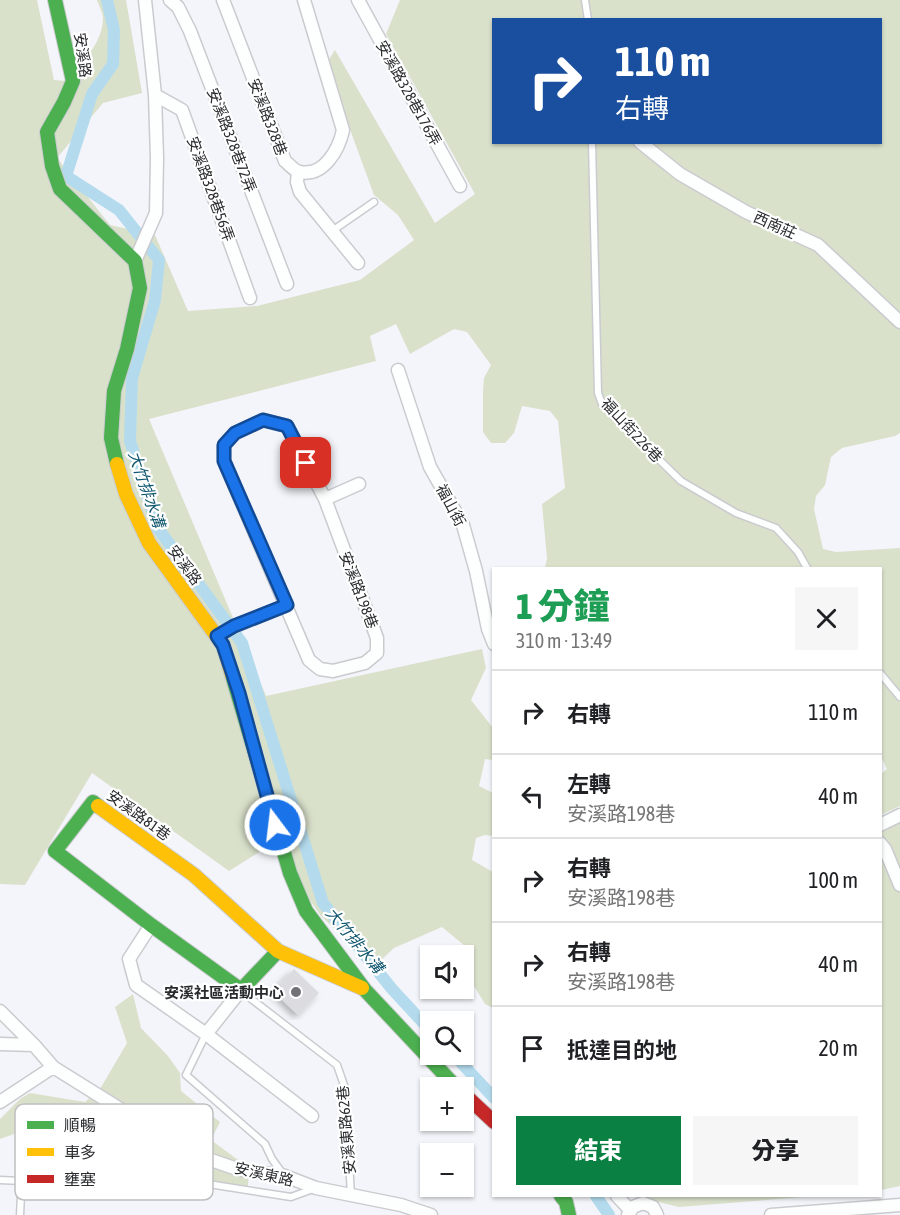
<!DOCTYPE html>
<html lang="zh-TW">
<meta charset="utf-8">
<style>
body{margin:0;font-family:"Asap Condensed","Noto Sans TC",sans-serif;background:#f6f6f6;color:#202124;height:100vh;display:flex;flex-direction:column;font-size:22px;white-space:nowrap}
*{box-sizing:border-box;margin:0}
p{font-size:20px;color:#757577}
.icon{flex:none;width:33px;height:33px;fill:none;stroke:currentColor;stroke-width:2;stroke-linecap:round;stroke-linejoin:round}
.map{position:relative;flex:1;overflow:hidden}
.sheet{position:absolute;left:492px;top:567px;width:390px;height:630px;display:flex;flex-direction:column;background:#fff;border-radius:0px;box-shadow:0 2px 4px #0004}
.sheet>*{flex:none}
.banner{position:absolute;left:492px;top:18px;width:390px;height:126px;border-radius:0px;box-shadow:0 2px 4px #0004;background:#1a4fa0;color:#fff;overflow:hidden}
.tools{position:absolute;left:420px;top:945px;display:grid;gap:12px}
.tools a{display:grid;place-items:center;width:54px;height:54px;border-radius:0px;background:#fff;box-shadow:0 2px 4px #0004;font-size:30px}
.pin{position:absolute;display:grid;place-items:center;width:51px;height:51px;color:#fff;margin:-26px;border-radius:12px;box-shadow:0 3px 9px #0006}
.me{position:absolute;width:66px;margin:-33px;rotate:345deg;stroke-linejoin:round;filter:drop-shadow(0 0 4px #0008)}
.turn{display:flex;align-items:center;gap:21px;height:126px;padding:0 24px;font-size:27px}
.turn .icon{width:78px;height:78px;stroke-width:2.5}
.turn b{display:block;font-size:42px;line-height:51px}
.round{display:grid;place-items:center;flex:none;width:63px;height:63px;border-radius:0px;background:#f6f6f6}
.headline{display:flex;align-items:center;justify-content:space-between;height:102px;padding:0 24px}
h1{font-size:36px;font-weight:800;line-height:45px;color:#1e9e55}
.button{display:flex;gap:12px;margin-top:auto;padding:12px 24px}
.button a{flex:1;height:69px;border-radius:0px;background:#0b8043;color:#fff;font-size:24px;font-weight:800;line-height:69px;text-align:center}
.button a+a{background:#f6f6f6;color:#202124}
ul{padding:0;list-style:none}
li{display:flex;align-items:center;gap:18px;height:84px;padding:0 24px;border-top:2px solid #e0e0e0}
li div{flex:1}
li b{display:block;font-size:22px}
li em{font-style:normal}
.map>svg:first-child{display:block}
</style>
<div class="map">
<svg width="900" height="1215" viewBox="0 0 900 1215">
<defs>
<filter id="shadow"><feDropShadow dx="-3.5" dy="3.5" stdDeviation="3" flood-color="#0004"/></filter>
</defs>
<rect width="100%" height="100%" fill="#f4f5fa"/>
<path fill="#d9e1cb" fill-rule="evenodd" d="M0,0H37L54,80L67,81C81,64 103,43 103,18C103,13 99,6 97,0H126L142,93L103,103L57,158L110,225L155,235L188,311L257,306L360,280L414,240L398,215L374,195L326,64L335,50L435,223L475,194L386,34L400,0H900V433L895,436L842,448L831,457L825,485L816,496L814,509L823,549L836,552L900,548V806L881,815V774L887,769L880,755V568H545L547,558L542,504L565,488L558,421L550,411L522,406L514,433L505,443H491L483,432V391L484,378L491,365L467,332L454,329L410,354L396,324L370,336L376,361L149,419L266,696L482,649L486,668L471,700L493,728V760L485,759L479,786L493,793V836L485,835L476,838L472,860L493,872V1008L485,1004L466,973L465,946L442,927L394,948L374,967L321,916L298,883L280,846L259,852L229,871L92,773L25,885L0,884ZM494,20H880V142H494Z
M900,821V1186L881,1190L880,831Z
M133,994L141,1028L168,1056L180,1073L181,1091L220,1122L211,1140L249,1168L248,1186L168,1177L132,1144L73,1126L56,1112L25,1115L14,1134L0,1139V1119L20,1099L30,1093L85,1102L100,1089L127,1043L115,1007Z
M641,1196H815L679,1207L642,1198Z"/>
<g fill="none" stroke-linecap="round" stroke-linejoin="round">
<path stroke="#b4dbed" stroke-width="12" d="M107,0L114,30L113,64L92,94L66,176L119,210L159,260L155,300L132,378L130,441L157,527L242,643L323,903L392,989L430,1030
M453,1054L494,1098
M596,1196L609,1215"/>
</g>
<path fill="#dcdbdf" filter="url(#shadow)" d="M294,969L319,993L298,1015L273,991Z"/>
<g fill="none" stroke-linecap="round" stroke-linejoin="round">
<defs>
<path id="lane" d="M585,0L588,20
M592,142L598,393L602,404L681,481L736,513L776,528L798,552L807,568
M332,231L374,202
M880,673L900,697
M241,991L337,1065L345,1088L351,1196
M206,1034L186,1075L265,1144L272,1159L283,1174
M0,1180L22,1181
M20,1215L23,1155L291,1197L313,1189"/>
<path id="street" d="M170,0L178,7L190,31L287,284
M223,0L285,161C289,164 294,171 300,172C324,177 339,149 343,130L304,0
M358,0L460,186
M155,95L182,110L250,298
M640,142L680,174L746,212L818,245L900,322
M298,172L297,182L300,192L358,263
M135,261L156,213L157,158L155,95L145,0
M398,370L430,467L463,525L476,571L488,629L494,644
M325,499L377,638V653L365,663L333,671L320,669L309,660L224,461V445L235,433L263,420L287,426L325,499L359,484
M217,636L235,626L287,605
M880,825L900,815
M880,843L885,849L900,885
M151,925L129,959L136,985L206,1034
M241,990L206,1034L312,1116
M0,1011L34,1045L53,1067L191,1153L237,1169L285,1176L316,1188L401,1205L431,1215
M0,1044L34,1045
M0,1102L53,1067
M617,1196L630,1210
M628,1215L633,1207L643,1203L653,1207L657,1215
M771,1215L900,1205"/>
<path id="fast" d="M55,0L73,81L64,102L47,132L52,166L60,189L135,261L140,288L127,349L114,391L111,438L117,464
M232,675L290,873L306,911L365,990L457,1088
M98,806L93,802L55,851L151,925L241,990L278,951
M561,1196L566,1202L569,1215"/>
<path id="slow" d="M117,464L126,494L149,543L223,645L232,675
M98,806L194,875L278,951L362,988"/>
<path id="jam" d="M464,1094L494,1122"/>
</defs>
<use href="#lane" stroke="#cacbcf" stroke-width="9"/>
<use href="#street" stroke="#cacbcf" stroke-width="15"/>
<use href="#fast" stroke="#cacbcf" stroke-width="16"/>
<use href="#slow" stroke="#cacbcf" stroke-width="16"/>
<use href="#jam" stroke="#cacbcf" stroke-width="16"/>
<use href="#lane" stroke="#fdfefe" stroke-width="6"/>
<use href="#street" stroke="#fdfefe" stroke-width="12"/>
<use href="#fast" stroke="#4caf50" stroke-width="14"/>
<use href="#slow" stroke="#ffc107" stroke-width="14"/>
<use href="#jam" stroke="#c62828" stroke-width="14"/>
</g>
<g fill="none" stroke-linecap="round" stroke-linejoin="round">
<defs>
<path id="route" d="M275,825L239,693L223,645L217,636L234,626L287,605L224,461V445L235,433L263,420L287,426L306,463"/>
</defs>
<use href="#route" stroke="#114b97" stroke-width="15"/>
<use href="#route" stroke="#1a73e8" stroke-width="10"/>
</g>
<circle fill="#717275" stroke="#fff" stroke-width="2" cx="296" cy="992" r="6"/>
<g text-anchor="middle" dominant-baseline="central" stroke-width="4.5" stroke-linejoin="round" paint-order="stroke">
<g font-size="15" fill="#2a2b2e" stroke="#fff">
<text transform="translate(83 55) rotate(82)">安溪路</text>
<text transform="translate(409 93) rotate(61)">安溪路328巷176弄</text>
<text transform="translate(268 117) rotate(69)">安溪路328巷</text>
<text transform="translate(232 140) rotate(69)">安溪路328巷72弄</text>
<text transform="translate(211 189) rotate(70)">安溪路328巷56弄</text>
<text transform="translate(775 225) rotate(24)">西南莊</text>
<text transform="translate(632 430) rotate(47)">福山街226巷</text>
<text transform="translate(451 505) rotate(62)">福山街</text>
<text transform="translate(185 565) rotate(54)">安溪路</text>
<text transform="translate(359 590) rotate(69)">安溪路198巷</text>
<text transform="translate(139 815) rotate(36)">安溪路81巷</text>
<text transform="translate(346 1130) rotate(-95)">安溪東路62巷</text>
<text transform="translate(264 1174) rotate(13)">安溪東路</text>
</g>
<g font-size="15" font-weight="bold" fill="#2a2b2e" stroke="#fff" text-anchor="end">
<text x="284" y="992">安溪社區活動中心</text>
</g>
<g font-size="16" font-style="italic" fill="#0f566f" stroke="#fff">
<text transform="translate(147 489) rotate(71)">大竹排水溝</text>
<text transform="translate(355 940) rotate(50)">大竹排水溝</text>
</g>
</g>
<rect x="15" y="1104" width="198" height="96" rx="9" fill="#fff" stroke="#bfbfc0" stroke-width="1.5"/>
<rect x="27" y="1121" width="27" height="8" fill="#4caf50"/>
<rect x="27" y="1148" width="27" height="8" fill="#ffc107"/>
<rect x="27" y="1175" width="27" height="8" fill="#c62828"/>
<g font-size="16" fill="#2a2b2e">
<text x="64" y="1131">順暢</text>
<text x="64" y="1158">車多</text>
<text x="64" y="1185">壅塞</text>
</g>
</svg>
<div class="tools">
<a><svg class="icon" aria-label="sound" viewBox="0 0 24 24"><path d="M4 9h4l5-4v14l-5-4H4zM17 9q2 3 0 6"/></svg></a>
<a><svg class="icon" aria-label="search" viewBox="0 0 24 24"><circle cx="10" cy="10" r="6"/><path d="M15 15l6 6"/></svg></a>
<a>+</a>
<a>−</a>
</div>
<div class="pin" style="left:306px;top:463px;background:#d93025"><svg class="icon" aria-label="arrive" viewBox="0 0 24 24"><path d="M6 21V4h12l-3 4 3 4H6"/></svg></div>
<svg class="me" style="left:275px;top:825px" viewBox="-20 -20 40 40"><circle r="17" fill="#1a73e8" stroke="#fff" stroke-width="3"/><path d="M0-11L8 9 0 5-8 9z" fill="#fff"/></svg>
<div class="banner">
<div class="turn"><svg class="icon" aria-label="right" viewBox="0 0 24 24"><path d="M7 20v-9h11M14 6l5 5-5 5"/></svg><div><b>110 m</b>右轉</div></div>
</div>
<section class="sheet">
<div class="headline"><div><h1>1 分鐘</h1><p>310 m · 13:49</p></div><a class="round"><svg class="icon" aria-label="close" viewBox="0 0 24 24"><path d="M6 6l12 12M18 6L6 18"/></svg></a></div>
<ul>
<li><svg class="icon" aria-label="right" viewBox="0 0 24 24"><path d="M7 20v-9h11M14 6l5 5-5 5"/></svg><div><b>右轉</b></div><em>110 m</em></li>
<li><svg class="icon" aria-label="left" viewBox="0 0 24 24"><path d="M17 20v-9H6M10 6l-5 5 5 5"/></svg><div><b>左轉</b><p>安溪路198巷</p></div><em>40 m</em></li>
<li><svg class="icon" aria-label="right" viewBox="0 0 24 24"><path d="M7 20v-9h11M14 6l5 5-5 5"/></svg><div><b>右轉</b><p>安溪路198巷</p></div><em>100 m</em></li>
<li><svg class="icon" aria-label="right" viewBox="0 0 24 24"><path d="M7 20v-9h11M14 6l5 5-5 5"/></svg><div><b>右轉</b><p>安溪路198巷</p></div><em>40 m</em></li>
<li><svg class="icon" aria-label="arrive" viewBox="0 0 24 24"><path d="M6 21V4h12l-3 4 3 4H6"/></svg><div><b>抵達目的地</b></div><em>20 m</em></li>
</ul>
<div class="button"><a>結束</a><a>分享</a></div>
</section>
</div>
